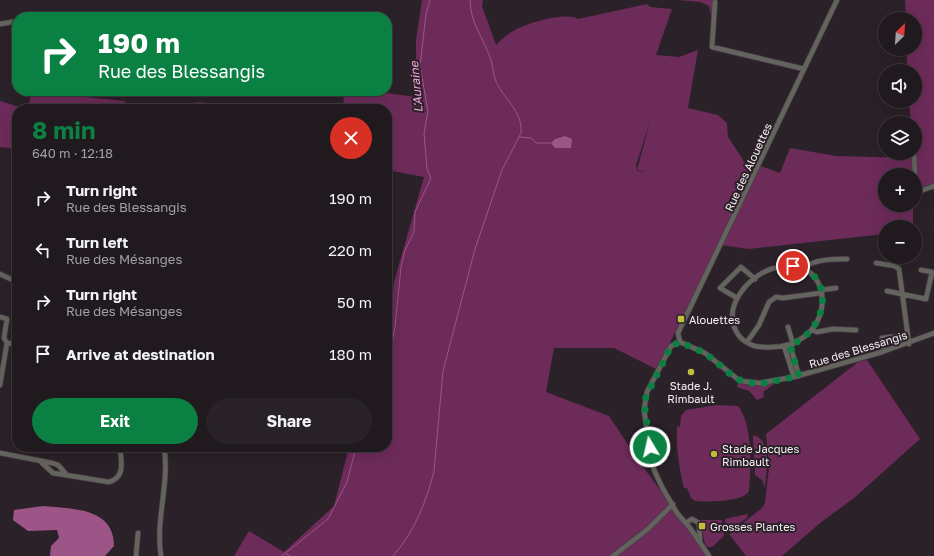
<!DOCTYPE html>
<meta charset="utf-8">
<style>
body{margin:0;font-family:"Golos Text",sans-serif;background:#282227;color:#f1f3f6;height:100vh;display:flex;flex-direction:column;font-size:15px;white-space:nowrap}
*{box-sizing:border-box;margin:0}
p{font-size:13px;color:#a2a0a4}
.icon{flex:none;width:22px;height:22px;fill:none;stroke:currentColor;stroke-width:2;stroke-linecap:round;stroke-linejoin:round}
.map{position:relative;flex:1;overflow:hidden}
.details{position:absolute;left:12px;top:104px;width:380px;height:348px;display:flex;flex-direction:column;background:#20191e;border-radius:16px;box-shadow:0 4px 16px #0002,0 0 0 1px #3d383c}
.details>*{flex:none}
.top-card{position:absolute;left:12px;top:12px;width:380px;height:84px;border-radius:16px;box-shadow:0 4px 16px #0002,0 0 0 1px #3d383c;background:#0b8043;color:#fff;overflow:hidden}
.needle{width:26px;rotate:25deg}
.fabs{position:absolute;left:878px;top:12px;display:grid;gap:8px}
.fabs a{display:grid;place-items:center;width:44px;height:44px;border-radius:50%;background:#20191e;box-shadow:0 4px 16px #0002,0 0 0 1px #3d383c;font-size:20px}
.pin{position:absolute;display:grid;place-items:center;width:34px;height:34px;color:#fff;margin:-17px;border:2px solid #fff;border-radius:50%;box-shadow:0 1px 4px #0007}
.me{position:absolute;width:44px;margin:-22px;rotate:351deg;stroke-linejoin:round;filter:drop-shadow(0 0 3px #0008)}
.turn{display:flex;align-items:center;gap:14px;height:84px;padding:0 20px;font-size:18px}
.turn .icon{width:52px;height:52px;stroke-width:2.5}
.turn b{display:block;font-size:28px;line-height:34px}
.round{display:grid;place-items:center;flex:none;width:42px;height:42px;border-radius:21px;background:#282227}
.head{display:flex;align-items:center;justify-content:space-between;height:68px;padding:0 20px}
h1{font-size:24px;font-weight:700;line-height:30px;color:#0b8043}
.button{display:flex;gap:8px;margin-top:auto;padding:8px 20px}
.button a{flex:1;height:46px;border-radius:24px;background:#0b8043;color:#fff;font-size:16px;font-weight:700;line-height:46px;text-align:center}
.button a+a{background:#282227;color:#f1f3f6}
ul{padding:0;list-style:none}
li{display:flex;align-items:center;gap:12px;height:52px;padding:0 20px}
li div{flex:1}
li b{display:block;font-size:15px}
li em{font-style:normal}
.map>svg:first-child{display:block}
</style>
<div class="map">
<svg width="934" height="556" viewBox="0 0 934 556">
<rect width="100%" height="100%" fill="#2b2128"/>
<path fill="#6d2b5a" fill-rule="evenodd" d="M422,0H483L482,6L496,45C500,41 505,36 510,33C523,24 564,11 578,19L647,4L650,7L672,9L656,55L679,57L698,50L688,108L718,115L727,123L728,137L753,175L758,165L780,173L790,148L836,156L913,158L915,153V123H911L909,101H915V71H907V49H915V19H906L905,0H934V187L925,190L915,200V175H885V205H913V227H885V234L749,249L721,245L656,369L614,348H554L546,392L609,416L641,464L672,506L673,511L710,556H234L249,531L284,552L334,506L349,447H387V349L390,338L394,282L424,177L387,170V109H343L344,91H372L416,97V40ZM650,122L637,170L647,172L637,171L636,165Z
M678,0H716L714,18L711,16L709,6L700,2Z
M32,92L125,101L123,109H27Z
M0,101L26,109H17V149L0,147Z
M196,102L282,109H196Z
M867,360L920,439L854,498L820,523L782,556H746L729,534L762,508L765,503L769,467L766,434L858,362Z
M738,383L753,385L774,384L763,392L764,397L757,400L749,391L737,387Z
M717,405L738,406C753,425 751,467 749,491C744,502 707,502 695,501L691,498L687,488H684C679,468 676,448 677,426L680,427L681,416L686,410Z
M753,435C773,440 766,472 765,488L762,480L755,475Z
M747,514L748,517L727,533L725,519Z
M700,520H722L724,536L712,547H707C700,537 706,528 700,520Z"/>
<path fill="#9d5587" d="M565,136L572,139L571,148H555L551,143L555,139Z
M43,506C72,509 114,507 114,546L105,556H50L51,546L59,538L57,530L28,531L13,520L14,510Z"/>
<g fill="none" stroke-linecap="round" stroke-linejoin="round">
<path stroke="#9d5587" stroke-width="1" d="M519,137L531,138L536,143H551
M387,357L392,343L395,327L401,267L405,250L414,232L415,212L431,178L427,169L424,133L428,111L420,66L426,14L430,0
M286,554L290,556
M282,556L328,519L347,482L356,447
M393,556C414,533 427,500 434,471L443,371L475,249L502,170L521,133C523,110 502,98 495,79C493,73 493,66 491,60C484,39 470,23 470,0"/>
<defs>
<path id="street" d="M715,2L712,47L804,69
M0,24L17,21
M914,153L915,175
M915,180L916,187L920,191L934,186
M876,263L895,266L899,269L909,344
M789,266C837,264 837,352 763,347C752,347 741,341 736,331C723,306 748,277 771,269C777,267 783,267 789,266Z
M804,268C814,259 834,259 847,259
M0,274L17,282
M821,290L836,288
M887,291L926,299L932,272L921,270
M737,298L720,288L741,267L755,279
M0,317L7,319L4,338L7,343
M788,327L793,344
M812,330L817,332L833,329L856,330
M680,342L678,333L837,0
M680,342L705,353L740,381L760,383L794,377L882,352L934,333
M680,342L671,346L647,392L644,410L648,437L654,470L662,487L677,513L690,528L709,556
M747,342L759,325L769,302L776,297L783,298L821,293
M7,343L17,344
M790,345L799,376
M784,346L794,377
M884,351L882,338L908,335
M0,385L7,343
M0,453L52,463L58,465L66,474
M41,462L53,473L109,482C126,477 121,461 120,447
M686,523L692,519L699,523L700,542
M136,556L138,533
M161,556C155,520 170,483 164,447
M613,556L648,529L673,504"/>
</defs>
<use href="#street" stroke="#483e45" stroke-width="6"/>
<use href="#street" stroke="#64645e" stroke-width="4.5"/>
</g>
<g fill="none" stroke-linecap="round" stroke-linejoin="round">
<path stroke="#0b8043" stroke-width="7" stroke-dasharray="0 12.6" d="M650,447L644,401L671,346L680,342L705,353L734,377L744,382L760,384L799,376L790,345C827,332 838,273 793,266"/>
</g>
<g fill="#c4bc3d" stroke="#2b2128" stroke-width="1.5">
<rect x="677" y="315" width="8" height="8" rx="2"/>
<circle cx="691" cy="372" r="4"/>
<circle cx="714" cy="454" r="4"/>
<rect x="698" y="522" width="8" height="8" rx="2"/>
</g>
<g text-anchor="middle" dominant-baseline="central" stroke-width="4" stroke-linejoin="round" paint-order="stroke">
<g font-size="11" fill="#f9f1f6" stroke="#2b2128">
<text transform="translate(748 167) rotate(-65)">Rue des Alouettes</text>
<text transform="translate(858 349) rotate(-17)">Rue des Blessangis</text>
</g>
<g font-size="11" fill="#f9f1f6" stroke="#2b2128" text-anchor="start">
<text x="689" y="319">Alouettes</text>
<text x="691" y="385" text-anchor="middle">Stade J.<tspan x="691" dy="13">Rimbault</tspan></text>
<text x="722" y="448">Stade Jacques<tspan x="722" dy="13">Rimbault</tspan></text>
<text x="710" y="526">Grosses Plantes</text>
</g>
<g font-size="12" font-style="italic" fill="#f5a5da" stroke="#2b2128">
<text transform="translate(416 87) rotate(-95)">L'Auraine</text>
</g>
</g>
</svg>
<div class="fabs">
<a><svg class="needle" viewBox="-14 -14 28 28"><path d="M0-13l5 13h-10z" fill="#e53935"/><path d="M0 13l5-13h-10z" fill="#a2a0a4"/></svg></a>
<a><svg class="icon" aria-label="sound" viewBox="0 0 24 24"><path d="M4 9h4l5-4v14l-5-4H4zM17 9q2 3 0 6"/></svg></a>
<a><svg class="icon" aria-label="layers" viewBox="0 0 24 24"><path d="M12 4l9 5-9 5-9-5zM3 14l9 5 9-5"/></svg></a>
<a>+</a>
<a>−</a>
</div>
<div class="pin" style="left:793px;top:266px;background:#d93025"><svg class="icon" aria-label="arrive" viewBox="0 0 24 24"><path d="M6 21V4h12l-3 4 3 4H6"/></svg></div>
<svg class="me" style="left:650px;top:447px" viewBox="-20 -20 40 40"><circle r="17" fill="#0b8043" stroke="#fff" stroke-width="3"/><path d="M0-11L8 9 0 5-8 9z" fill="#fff"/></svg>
<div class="top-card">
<div class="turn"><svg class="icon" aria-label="right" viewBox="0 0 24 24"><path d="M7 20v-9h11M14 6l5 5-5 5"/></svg><div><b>190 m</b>Rue des Blessangis</div></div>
</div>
<section class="details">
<div class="head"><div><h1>8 min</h1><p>640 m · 12:18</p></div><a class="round" style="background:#d93025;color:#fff"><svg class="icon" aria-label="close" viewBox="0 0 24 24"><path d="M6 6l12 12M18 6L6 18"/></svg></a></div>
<ul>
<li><svg class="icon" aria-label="right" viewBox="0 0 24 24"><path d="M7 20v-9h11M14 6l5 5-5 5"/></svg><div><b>Turn right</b><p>Rue des Blessangis</p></div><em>190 m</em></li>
<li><svg class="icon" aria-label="left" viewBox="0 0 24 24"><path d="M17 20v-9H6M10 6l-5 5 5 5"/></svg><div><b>Turn left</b><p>Rue des Mésanges</p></div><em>220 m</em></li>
<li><svg class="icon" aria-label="right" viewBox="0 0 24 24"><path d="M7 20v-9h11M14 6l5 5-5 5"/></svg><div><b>Turn right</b><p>Rue des Mésanges</p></div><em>50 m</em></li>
<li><svg class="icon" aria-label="arrive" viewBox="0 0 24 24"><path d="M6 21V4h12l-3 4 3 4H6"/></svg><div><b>Arrive at destination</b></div><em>180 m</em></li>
</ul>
<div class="button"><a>Exit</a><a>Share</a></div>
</section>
</div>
